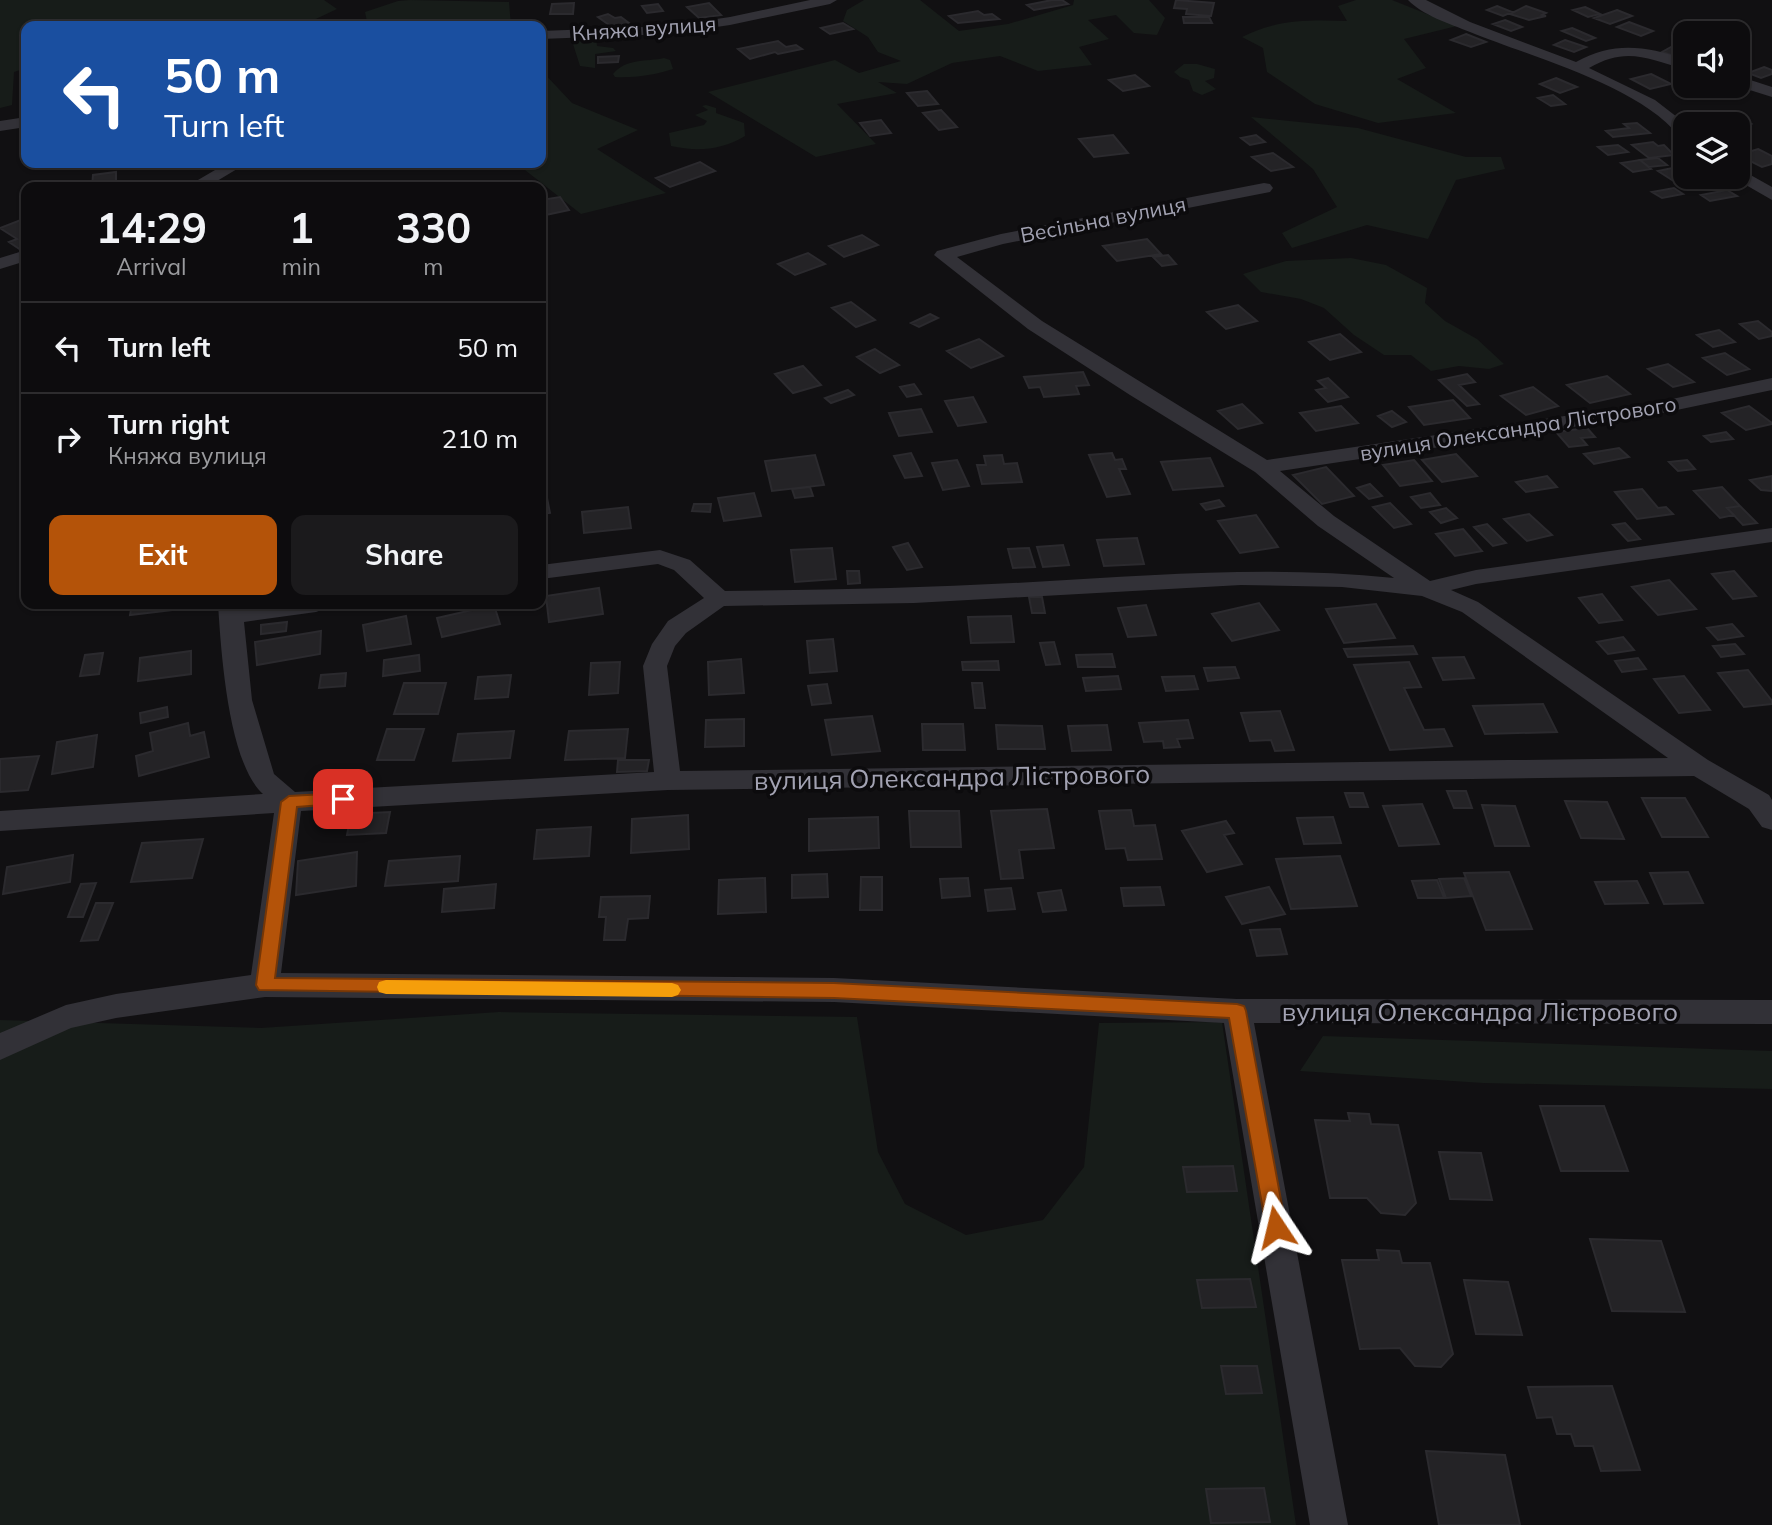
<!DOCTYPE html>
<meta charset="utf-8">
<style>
body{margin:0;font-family:Mulish,sans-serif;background:#1b1a1c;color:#f1f3f6;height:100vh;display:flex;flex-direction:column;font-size:26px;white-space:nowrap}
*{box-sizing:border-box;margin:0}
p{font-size:23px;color:#9a9b9e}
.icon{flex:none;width:38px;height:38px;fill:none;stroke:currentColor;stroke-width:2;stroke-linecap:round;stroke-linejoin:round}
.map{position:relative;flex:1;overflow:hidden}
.details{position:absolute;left:21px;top:182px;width:525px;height:427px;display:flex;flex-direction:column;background:#0d0c0e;border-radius:14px;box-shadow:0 2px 5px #0004,0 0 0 2px #2d2c2e}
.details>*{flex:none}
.guide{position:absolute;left:21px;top:21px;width:525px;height:147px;border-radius:14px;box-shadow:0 2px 5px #0004,0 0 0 2px #2d2c2e;background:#1a4fa0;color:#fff;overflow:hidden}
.tools{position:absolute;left:1673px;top:21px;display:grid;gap:14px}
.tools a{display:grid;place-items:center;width:77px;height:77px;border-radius:14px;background:#0d0c0e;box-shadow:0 2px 5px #0004,0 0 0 2px #2d2c2e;font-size:35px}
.pin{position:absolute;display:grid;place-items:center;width:60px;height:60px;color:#fff;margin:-30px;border-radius:14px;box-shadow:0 4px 10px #0006}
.me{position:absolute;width:77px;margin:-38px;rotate:350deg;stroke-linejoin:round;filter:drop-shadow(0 0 5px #0008)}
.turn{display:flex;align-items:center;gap:24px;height:147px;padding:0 28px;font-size:32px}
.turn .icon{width:91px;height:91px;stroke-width:2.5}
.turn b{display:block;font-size:49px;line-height:60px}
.eta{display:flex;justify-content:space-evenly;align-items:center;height:119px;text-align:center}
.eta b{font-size:42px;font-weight:700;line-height:49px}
.cta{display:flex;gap:14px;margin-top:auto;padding:14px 28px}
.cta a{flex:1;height:80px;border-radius:14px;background:#b45309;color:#fff;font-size:28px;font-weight:700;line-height:80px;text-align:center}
.cta a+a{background:#1b1a1c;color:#f1f3f6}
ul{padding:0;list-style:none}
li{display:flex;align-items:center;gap:21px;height:91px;padding:0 28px;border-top:2px solid #2d2c2e}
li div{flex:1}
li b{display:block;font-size:26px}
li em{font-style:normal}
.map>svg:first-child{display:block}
</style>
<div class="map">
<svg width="1772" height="1525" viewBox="0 0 1772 1525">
<rect width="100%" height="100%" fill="#111012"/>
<path fill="#171c19" d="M0,0H324L337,9L301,26H26V68L14,72L12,105L0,108Z
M410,0L509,2L511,26H368L365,12L398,1Z
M864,0H920L959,31L1008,24L1073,5L1074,0H1149L1165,18L1157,35L1134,33L1116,15L1088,20L1109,39L1079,47L1092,65L1038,71L1000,56L952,63L907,84L878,82L897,93L837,104L876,144L816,157L708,92L835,60L859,73L901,61L878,52L868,37L843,21L847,10Z
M1356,0H1392L1457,26L1404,39L1426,68L1397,79L1456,113L1378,123L1315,104L1267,72L1263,48L1242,37C1277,19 1310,20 1347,21L1338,6Z
M588,38H596L597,46L613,48L616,51L595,54V68L580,66L573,44L579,41L586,43L589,40Z
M664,58L670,60L673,69C655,75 634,78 615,77L613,74C626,58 646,62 664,58Z
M1184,64H1197L1215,69L1214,78L1205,81L1216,89L1202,95L1193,91L1189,80L1180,77L1174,72Z
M541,70L572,103L638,130L597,149L666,193L581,214L516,163H541Z
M706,105L716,108V113L744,123L745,136C722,150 697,152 671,146L669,133L704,125L707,121L695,115L708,110L702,106Z
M1251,117L1358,128L1466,157H1501L1505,169L1456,180L1428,239L1367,225L1292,248L1282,233L1337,207L1313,169Z
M1351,258L1386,265L1427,288L1425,303L1445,321L1477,339L1504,364L1489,369L1459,366L1431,371L1411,355H1384L1354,335L1324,308L1301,299L1261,292L1243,274L1286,261Z
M499,1012L857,1017L878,1152L905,1204L966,1235L1043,1220L1084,1167L1099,1023L1222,1022L1296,1525H0V1020L261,1028Z
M1323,1036L1772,1051V1089L1483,1083L1300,1071Z"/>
<path fill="#242326" stroke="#2b2a2e" stroke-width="2" d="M1052,0H1062L1068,4L1034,10L1027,5Z
M1176,0L1214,3L1211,16L1186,14L1187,9L1174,8Z
M574,3L573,14H550L552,4Z
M709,3L721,15L699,18L687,7Z
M658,4L663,11L647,13L642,6Z
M1497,6L1512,12L1503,16L1487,10Z
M1526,6L1546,13L1542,15L1546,16L1529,20L1510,14Z
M1585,7L1600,14L1588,17L1573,10Z
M1617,10L1632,16L1610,24L1594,18Z
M978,11L984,15L992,14L999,19L958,23L949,16Z
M608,14L615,18L621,17L629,23L612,27L598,17Z
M1183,17H1209L1212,23H1184Z
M1505,20L1522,27L1511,31L1493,24Z
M1629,22L1653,31L1641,36L1617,27Z
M843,23L853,29L830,34L821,28Z
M1572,28L1595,38L1586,41L1562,31Z
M1466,34L1486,42L1471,47L1451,40Z
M1565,40L1586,47L1574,52L1554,45Z
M778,41L786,47L796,45L802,49L778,54L775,52L750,59L738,49Z
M1671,47L1685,51V52L1677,57L1662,52Z
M619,56L618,62L598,63V57Z
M1764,67L1772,70V74L1761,78L1748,73Z
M1651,74L1671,84L1650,89L1631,79Z
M1135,75L1149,86L1123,91L1109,80Z
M1556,78L1577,87L1560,93L1540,84Z
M927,91L938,104L918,106L907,93Z
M1553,95L1565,104L1551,106L1538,98Z
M941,110L957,127L939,130L923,113Z
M1731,115L1751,124L1738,129V124H1723L1730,122L1722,118Z
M881,120L891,133L870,136L860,123Z
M1637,123L1650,133L1613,137L1606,131L1629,128L1624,124Z
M1113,135L1128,153L1094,157L1079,139Z
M1256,135L1265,142L1250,145L1241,138Z
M1653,142L1658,146L1664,145L1674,155L1649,158L1632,145Z
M1618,145L1628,152L1608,155L1598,147Z
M1758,149L1772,156V164L1762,167L1738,155Z
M1273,153L1293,167L1271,171L1252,157Z
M1658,158L1667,165L1649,167L1640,160Z
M1640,160L1651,169L1633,172L1621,163Z
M700,162L715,171L670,187L656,178Z
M1682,166L1685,168V177H1689L1672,180L1658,171Z
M116,172V184L92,187L93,175Z
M1674,188L1683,194L1662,198L1652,192Z
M1727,190L1737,196L1710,201L1701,195Z
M560,197L569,210L541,216V200Z
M26,218V251L24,252L9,242L17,239L0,228Z
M862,235L878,245L844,257L829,246Z
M1147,239L1161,254L1117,261L1103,246Z
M808,253L825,264L795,275L778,264Z
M1168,255L1176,264L1162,266L1153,257Z
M851,302L875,320L856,327L832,308Z
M1238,305L1257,321L1226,329L1207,312Z
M930,314L938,318L919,327L911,323Z
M1758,321L1772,332V336L1759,339L1740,324Z
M1719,330L1735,342L1713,347L1697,335Z
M1340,334L1361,352L1330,360L1309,342Z
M979,339L1003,356L971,368L947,351Z
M875,349L899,365L880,373L857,357Z
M1725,353L1749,369L1727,375L1703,358Z
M1668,364L1694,382L1673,387L1648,369Z
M803,366L821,385L793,393L775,374Z
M1083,372L1089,385L1076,386L1079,394L1044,397L1040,387L1029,388L1024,377Z
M1467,374L1475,382L1459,385L1479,404L1467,406L1439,380Z
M1607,376L1630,394L1590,403L1567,385Z
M1328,378L1348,397L1328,402L1316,390L1326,388L1318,381Z
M914,384L921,394L907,397L900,387Z
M1533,387L1558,406L1526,415L1501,396Z
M848,390L854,395L831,403L825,398Z
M973,397L986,422L958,426L945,401Z
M1453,400L1470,418L1424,425L1409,407Z
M1242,404L1262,423L1238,429L1218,411Z
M1341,406L1358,423L1316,431L1300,413Z
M1749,406L1772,423V424L1746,430L1722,413Z
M921,409L932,432L899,436L889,413Z
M1392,411L1406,422L1392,427L1378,416Z
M1587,428L1595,437L1581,438L1587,445L1569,447L1556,432Z
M1726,432L1733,439L1711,442L1704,436Z
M1619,448L1629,457L1594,464L1584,454Z
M911,453L922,476L905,478L894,456Z
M1112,453L1115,460L1122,459L1126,469H1119L1130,494L1107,497L1089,455Z
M1456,454L1477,476L1442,482L1422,460Z
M815,455L824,485L772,491L765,461Z
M1002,455L1004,464L1017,463L1022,482L982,484L977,465H986L984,456Z
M1210,458L1223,486L1173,490L1161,462Z
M957,460L969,486L943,490L932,463Z
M1414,460L1432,481L1400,486L1383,465Z
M1687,460L1695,469L1678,471L1669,462Z
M1326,467L1354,496L1322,504L1293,475Z
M1547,476L1557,487L1526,492L1516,482Z
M1772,476V491L1761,490L1750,480Z
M1370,484L1382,496L1369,499L1357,488Z
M810,487L813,496L795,498L792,489Z
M1722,487L1740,506L1727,508L1734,515L1720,518L1694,491Z
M545,488L550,513L541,514V489Z
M1642,489L1658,508L1666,507L1673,514L1637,519L1615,492Z
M754,493L761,516L724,521L718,498Z
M1430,493L1440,505L1421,508L1411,497Z
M1219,500L1224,506L1206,510L1201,504Z
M1390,503L1411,524L1394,528L1373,507Z
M694,504H711L710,512L692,511Z
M1740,506L1757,523L1743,525L1727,508Z
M628,507L631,528L584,533L582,512Z
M1446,508L1457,518L1441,523L1430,512Z
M1529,514L1552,535L1527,541L1504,519Z
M1256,515L1278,547L1240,553L1218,521Z
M1625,523L1640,539L1628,541L1613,525Z
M1487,524L1506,543L1493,546L1474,527Z
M1463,529L1482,551L1455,556L1436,534Z
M1137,538L1144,564L1104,566L1097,540Z
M908,543L922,567L907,570L893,547Z
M1063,545L1069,565L1043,567L1037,547Z
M832,548L836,579L795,582L791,550Z
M1029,548L1035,567L1013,568L1008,549Z
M847,571H859L860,583L848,584Z
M1734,571L1756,596L1733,599L1712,574Z
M1669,580L1696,609L1658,615L1632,587Z
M599,588L603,614L549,622L546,596Z
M1602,594L1622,620L1599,623L1579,598Z
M1029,597H1042L1045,613H1032Z
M1259,603L1279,630L1232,641L1212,614Z
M132,604H198L197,607L130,615Z
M1376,604L1395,638L1344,643L1326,609Z
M494,605L500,624L442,637L437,618Z
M1146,605L1156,635L1128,637L1118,608Z
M406,616L411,644L367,651L363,625Z
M1011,616L1014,642L971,643L968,617Z
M287,622L286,631L261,634V625Z
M1732,624L1743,636L1718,640L1707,628Z
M321,631L320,654L257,665L255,642Z
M1623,637L1634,650L1608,654L1597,642Z
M833,639L837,671L810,673L807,641Z
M1054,642L1060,664L1046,665L1040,643Z
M1735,644L1744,654L1721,657L1713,646Z
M1413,646L1417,654L1348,657L1344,649Z
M191,651V674L138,681L140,658Z
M103,653L99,674L80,676L85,655Z
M1112,654L1115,667H1078L1076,655Z
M419,655L420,671L383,676L384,660Z
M1464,657L1474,678L1443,680L1433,658Z
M1638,658L1646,669L1622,672L1615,661Z
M741,659L744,693L709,695L708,662Z
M998,661L999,670H963L962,662Z
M620,662L618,693L589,695L591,663Z
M1409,662L1421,687L1404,688L1424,730L1444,729L1452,746L1390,750L1354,665Z
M1235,667L1239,678L1208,681L1204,668Z
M1748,670L1772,701V704L1744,707L1718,673Z
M346,673L345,686L319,688L321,675Z
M511,675L508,697L475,699L478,677Z
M1118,676L1121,689L1086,691L1083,678Z
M1194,676L1198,689L1166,691L1162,677Z
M1684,676L1710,710L1679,713L1654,679Z
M404,683H446L438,714H394Z
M972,683H982L985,708H975Z
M827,684L831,703L812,705L808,686Z
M1543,704L1557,732L1485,734L1473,706Z
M167,707L168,717L141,723L140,713Z
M1280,711L1294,750L1275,751L1271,740L1250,741L1241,713Z
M872,716L880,751L832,755L825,720Z
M744,719V746L705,747L706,720Z
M1188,720L1193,738L1177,739L1180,747L1164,748L1163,741L1144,742L1139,723Z
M188,723L190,736L204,732L209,757L139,776L136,756L153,751L150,733Z
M922,724H963L965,750H923Z
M996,725L1042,726L1045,749H998Z
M1107,725L1111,750L1072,751L1068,726Z
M387,729H424L414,760H377Z
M628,729L625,758L565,760L569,731Z
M514,731L510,758L453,761L458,734Z
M97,735L93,767L52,774L57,742Z
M39,756L28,790L0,792V759Z
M618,760H649L647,771L617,772Z
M1447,791H1466L1472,808H1454Z
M1345,793H1363L1368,807H1350Z
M1642,798H1685L1708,837H1662Z
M1565,801L1607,802L1624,839L1581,838Z
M1422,804L1439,844L1399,846L1383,806Z
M1482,805L1515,806L1529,846H1495Z
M1047,809L1054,848L1019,850L1023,878L1001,879L991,811Z
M1131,810L1134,826L1155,825L1162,859L1128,860L1125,848L1106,849L1099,811Z
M909,811H959L961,847H911Z
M390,812L386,833L347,835L351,814Z
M688,815L689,849L631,853L632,819Z
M878,817L879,848L809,851V819Z
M1333,817L1341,843L1304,844L1297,818Z
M1226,821L1234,833L1224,835L1242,864L1207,872L1182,831Z
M591,827L589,856L534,859L537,830Z
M203,839L192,878L131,882L142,843Z
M357,852L356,886L296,895L298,861Z
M73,855L70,882L3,894L7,867Z
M460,856L458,881L385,886L389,861Z
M1340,856L1357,906L1291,909L1276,859Z
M1509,872L1532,929L1486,930L1464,873Z
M1688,872L1703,903L1664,904L1650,873Z
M827,874L828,897L792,898V875Z
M861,877H882V910H860Z
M765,878L766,912L718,914L719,880Z
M968,878L970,896L942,898L940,879Z
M1464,878L1471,896L1446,898L1439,879Z
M1437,880L1444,898H1418L1412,881Z
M1637,881L1648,903L1605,904L1595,882Z
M96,883L83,917H68L81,884Z
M496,884L494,908L442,912L444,889Z
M1160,887L1164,905L1124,906L1121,888Z
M1269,887L1285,914L1242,924L1226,897Z
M1011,888L1015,909L988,911L985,890Z
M1061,890L1066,910L1043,912L1038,893Z
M650,896L648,918L628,919L625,940H604L606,917H599L601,897Z
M96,903H113L98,940L81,941Z
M1280,929L1287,954L1257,956L1250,930Z
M1540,1106H1604L1628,1171H1561Z
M1348,1113L1369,1114L1371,1124L1398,1125L1416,1203L1405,1215L1381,1213L1367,1198H1330L1315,1120L1350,1121Z
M1439,1152L1481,1153L1492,1200L1450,1199Z
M1233,1166L1237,1191L1187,1192L1183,1167Z
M1590,1239L1661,1241L1685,1312L1612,1311Z
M1377,1250L1399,1251L1402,1263H1430L1453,1354L1441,1367L1415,1366L1400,1348L1360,1349L1342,1260H1379Z
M1250,1279L1256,1307L1202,1308L1197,1280Z
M1464,1280L1508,1282L1522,1335L1476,1334Z
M1221,1366H1257L1262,1393L1226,1394Z
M1612,1386L1640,1470L1601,1471L1593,1446H1575L1571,1434H1557L1552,1417L1537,1418L1528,1387Z
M1426,1451L1505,1455L1520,1525H1439Z
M1264,1488L1270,1522L1211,1523L1206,1489Z"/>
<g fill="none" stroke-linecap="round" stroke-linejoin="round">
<path fill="#323137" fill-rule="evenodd" d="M810,0H837L830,4L730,25L669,34L541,39V31L669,26L730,17Z
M1408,0H1426L1470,22L1576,62C1614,41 1645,46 1685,59V69C1647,59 1627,46 1589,68L1655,100L1686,124L1685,138L1679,136C1638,85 1531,57 1470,32C1450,24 1422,15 1408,0Z
M1738,76L1772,87V97L1737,86Z
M26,117V127L0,131V121Z
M227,163H247L207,187H186Z
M1738,168L1772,187V200L1732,177H1738Z
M1264,183L1270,184L1273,188L1270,192L1003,244L957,257L1042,321L1267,460L1653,403L1772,378V390L1653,415L1280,471L1334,516L1430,581L1476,570L1772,528V542L1476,584L1451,590L1478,602L1708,760L1769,795L1772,800V830L1762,827L1749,809L1694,776L668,790L301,811L281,973L834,978L1237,999L1772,1000V1024L1254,1023L1348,1525H1310L1224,1023L834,1002L265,997L116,1018L71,1028L0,1060V1033L66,1005L116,994L251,975L274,813L0,831V811L263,794C228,763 221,650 218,604H242V607L264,604H328L324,609L316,612L244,622L252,700L274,774L295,792L654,772L643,666L652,644L668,621L704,598L674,570L658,564L541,579V565L660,550L690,560L725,591C828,590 930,588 1033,582C1154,575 1274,565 1394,578L1318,526L1255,472L1130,395L1028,329L934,255L937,251L1001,234ZM1241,585L1342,587L1422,596L1462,612L1668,758L680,771L667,666L675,646L686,633L724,606L914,603Z
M26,250V261L0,269V258Z"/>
</g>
<path fill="#b45309" stroke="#753606" stroke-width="2" d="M343,793L349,795L351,799L349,803L297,807L275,978L834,983L1237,1004L1244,1006L1246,1011L1286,1227L1283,1234L1276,1237L1269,1234L1266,1227L1229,1018L834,998L259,990L256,985L281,802L289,796Z"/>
<path fill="#f59e0b" d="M386,980L672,983L678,985L681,990L678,995L672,997L386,994L379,992L377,987L379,982Z"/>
<g text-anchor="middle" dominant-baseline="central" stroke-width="7" stroke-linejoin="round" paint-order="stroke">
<g font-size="21" fill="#a2a2b2" stroke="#0c0b0d">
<text transform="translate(644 28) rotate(-4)">Княжа вулиця</text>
<text transform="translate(1103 219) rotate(-11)">Весільна вулиця</text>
<text transform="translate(1518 428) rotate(-9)">вулиця Олександра Лістрового</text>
</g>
<g font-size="26" fill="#a2a2b2" stroke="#0c0b0d">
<text transform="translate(952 777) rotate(-1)">вулиця Олександра Лістрового</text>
<text x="1480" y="1011">вулиця Олександра Лістрового</text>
</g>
</g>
</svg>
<div class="tools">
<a><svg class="icon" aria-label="sound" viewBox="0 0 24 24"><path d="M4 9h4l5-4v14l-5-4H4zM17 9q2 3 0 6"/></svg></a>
<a><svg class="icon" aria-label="layers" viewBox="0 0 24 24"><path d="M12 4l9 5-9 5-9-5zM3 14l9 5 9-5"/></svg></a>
</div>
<div class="pin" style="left:343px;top:799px;background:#d93025"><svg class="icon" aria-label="arrive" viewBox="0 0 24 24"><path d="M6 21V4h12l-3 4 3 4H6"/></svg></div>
<svg class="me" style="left:1276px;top:1227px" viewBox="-20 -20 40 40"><path d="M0-17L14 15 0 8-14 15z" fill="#b45309" stroke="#fff" stroke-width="4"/></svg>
<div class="guide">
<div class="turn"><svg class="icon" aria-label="left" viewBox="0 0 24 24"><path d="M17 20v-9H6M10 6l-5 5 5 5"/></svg><div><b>50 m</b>Turn left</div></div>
</div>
<section class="details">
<div class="eta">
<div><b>14:29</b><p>Arrival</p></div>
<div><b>1</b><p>min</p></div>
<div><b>330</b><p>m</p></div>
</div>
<ul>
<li><svg class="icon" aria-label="left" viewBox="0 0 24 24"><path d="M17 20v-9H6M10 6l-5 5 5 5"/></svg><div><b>Turn left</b></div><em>50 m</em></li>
<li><svg class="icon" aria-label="right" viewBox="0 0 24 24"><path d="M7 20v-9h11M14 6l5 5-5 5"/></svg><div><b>Turn right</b><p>Княжа вулиця</p></div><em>210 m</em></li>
</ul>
<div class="cta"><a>Exit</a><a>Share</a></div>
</section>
</div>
